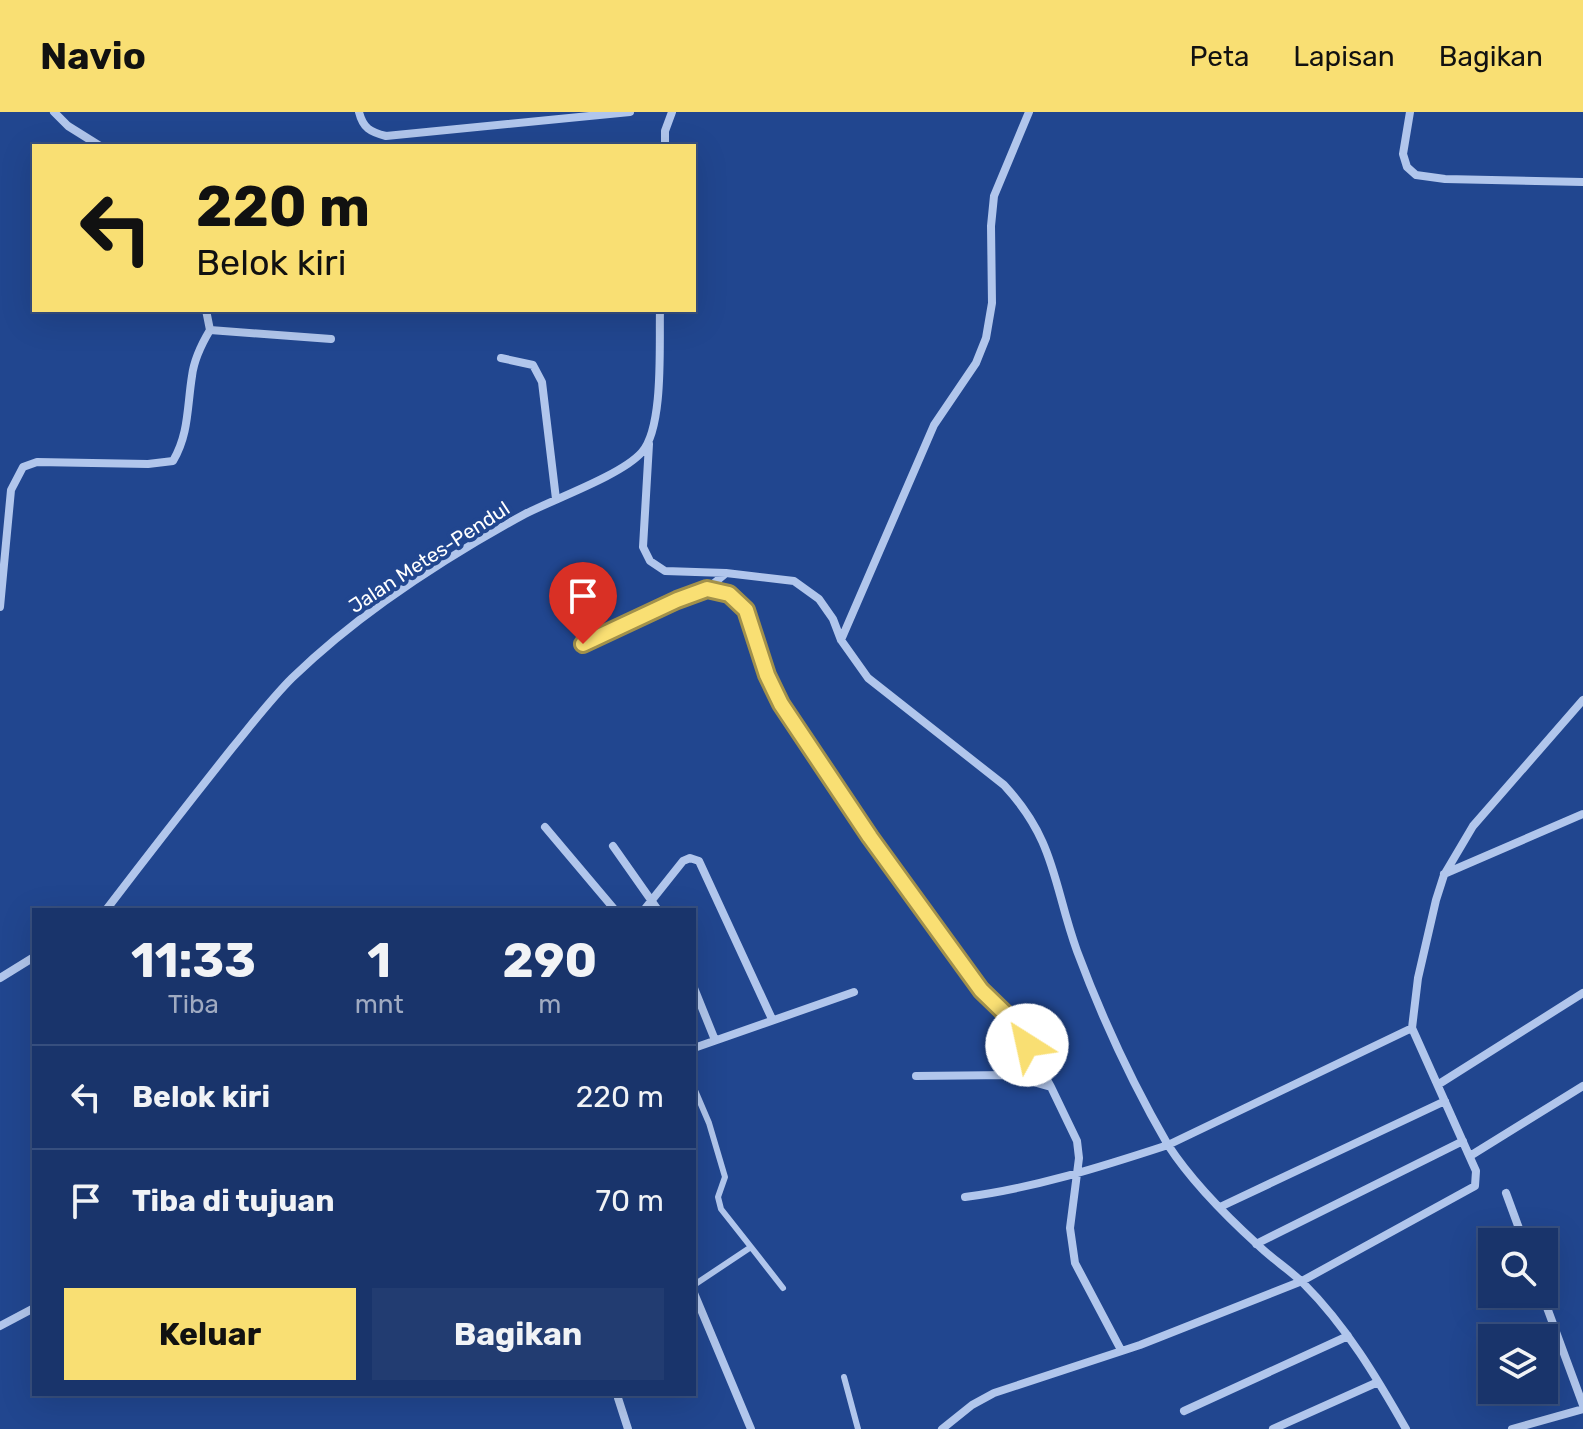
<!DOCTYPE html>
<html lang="id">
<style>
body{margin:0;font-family:Rubik,sans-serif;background:#223c71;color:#f1f3f6;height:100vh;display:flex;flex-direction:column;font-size:30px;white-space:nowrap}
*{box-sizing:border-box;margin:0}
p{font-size:26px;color:#9faac1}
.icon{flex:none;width:44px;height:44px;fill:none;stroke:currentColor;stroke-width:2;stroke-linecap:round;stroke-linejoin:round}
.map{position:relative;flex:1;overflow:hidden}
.sheet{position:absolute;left:32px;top:796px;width:664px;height:488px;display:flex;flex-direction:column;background:#19346b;border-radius:0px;box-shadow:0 8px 32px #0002,0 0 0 2px #374f7e}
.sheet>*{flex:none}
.top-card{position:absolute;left:32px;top:32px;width:664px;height:168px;border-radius:0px;box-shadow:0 8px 32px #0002,0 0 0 2px #374f7e;background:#f9df73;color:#111;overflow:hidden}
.controls{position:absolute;left:1478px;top:1116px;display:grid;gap:16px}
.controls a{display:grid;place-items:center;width:80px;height:80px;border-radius:0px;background:#19346b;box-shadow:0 8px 32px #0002,0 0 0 2px #374f7e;font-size:40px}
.pin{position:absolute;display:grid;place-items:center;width:68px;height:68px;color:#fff;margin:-82px -34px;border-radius:50% 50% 50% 0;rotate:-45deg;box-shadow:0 0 8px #0007}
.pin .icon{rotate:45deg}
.me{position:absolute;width:88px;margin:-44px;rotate:325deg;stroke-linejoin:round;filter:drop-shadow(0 0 6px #0008)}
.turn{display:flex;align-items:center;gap:28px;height:168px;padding:0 32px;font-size:36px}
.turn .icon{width:104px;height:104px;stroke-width:2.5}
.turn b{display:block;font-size:56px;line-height:68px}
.eta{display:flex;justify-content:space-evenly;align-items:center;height:136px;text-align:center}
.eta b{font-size:48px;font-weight:700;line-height:56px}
.action{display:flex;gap:16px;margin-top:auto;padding:16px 32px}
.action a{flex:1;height:92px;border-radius:0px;background:#f9df73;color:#111;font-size:32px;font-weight:700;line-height:92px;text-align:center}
.action a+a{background:#223c71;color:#f1f3f6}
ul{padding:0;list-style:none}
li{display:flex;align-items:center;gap:24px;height:104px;padding:0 32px;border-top:2px solid #374f7e}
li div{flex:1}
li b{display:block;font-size:30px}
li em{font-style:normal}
header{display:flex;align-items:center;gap:48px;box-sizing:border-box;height:112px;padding:0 40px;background:#f9df73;color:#111}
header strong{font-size:38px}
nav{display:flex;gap:44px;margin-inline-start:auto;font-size:28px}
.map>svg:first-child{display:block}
</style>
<header>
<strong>Navio</strong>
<nav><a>Peta</a><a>Lapisan</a><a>Bagikan</a></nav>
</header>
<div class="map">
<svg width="1583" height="1317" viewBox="0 0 1583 1317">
<rect width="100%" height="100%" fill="#21468f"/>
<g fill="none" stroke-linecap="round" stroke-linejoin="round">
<path stroke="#b1c6ec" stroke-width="6" d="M694,976L709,1011L725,1065L718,1085L721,1097L751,1135L694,1173
M751,1135L783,1176
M844,1265L858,1317"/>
<path stroke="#b1c6ec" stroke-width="8" d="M54,0L68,14L100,34
M359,0C363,16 370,20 386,24L630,0
M1410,0L1403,42L1407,55L1416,63L1445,67L1583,70
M665,34V19L672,0
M210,218L331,227
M501,246L533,253L542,270L556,387
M649,332L643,435L650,449L665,459L726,461L794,469L819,487L833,507L841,528L868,566L1004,673C1056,729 1053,772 1077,839C1102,906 1132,971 1168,1033C1101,1055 1034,1076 965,1085
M725,462L707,477L729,482L746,498L767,563L781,592L870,725L981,878L1016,912L1051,975
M0,495L11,378L23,355L37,350L148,352L173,349C189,322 187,295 192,264C194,247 201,233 210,218L206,198
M841,528L934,313L976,251L986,226L992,191L991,114L994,84L1029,0
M583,532L677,488L707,477
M545,715L615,798
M613,734L658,798
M1444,762L1583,702
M106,798C148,743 190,689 233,635C252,612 271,587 292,566C321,538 353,512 385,489C430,457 477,428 525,402C554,387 622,363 642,340C664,315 659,232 660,198
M644,798L683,749L690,746L699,749L772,907
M0,866L34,845
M694,876L715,928
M694,936L854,880
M916,964L1009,963L1051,975L1077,1029L1079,1046L1070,1116L1075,1151L1121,1238
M1439,972L1583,881
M1470,1044L1583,974
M1506,1081L1524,1130
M1220,1095L1445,989
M1256,1132L1463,1029
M694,1181L751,1317
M1542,1182L1583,1293
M0,1214L34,1196
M618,1286L628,1317
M1184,1299L1348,1224
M942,1317L972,1293L994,1281L1140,1233L1302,1169L1475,1074L1476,1059L1412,916L1418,866L1436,788L1444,763L1473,714L1583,588
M1273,1317L1378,1270
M1406,1317C1377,1266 1346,1214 1304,1172C1290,1158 1272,1147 1258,1133C1225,1103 1192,1070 1168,1033L1412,916
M1512,1317L1583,1297"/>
</g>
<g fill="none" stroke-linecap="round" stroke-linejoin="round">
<defs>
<path id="route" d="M583,532L677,488L707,477L729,482L746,498L767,563L781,592L870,725L981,878L1016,912L1027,933"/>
</defs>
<use href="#route" stroke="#a2914b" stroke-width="20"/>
<use href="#route" stroke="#f9df73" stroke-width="14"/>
</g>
<g text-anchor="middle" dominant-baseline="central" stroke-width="8" stroke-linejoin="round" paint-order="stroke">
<g font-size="20" fill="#fff" stroke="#21468f">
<text transform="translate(429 445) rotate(-33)">Jalan Metes-Pendul</text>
</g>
</g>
</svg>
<div class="controls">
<a><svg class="icon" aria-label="search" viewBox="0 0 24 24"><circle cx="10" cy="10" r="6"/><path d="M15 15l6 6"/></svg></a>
<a><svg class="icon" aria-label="layers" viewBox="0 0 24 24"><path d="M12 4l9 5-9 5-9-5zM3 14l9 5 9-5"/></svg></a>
</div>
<div class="pin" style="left:583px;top:532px;background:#d93025"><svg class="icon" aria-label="arrive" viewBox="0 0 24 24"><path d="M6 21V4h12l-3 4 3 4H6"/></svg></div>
<svg class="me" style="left:1027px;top:933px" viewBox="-20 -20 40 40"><circle r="19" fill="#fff"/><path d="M0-13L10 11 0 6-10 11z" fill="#f9df73"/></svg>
<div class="top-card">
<div class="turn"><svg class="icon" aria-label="left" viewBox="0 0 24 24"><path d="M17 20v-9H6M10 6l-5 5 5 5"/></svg><div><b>220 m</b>Belok kiri</div></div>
</div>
<section class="sheet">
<div class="eta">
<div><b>11:33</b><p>Tiba</p></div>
<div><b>1</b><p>mnt</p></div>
<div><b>290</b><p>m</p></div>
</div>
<ul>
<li><svg class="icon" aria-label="left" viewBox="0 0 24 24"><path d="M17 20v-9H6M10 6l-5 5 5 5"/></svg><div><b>Belok kiri</b></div><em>220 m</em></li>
<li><svg class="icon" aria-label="arrive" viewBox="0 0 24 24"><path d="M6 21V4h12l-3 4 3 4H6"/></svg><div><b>Tiba di tujuan</b></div><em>70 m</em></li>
</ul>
<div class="action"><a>Keluar</a><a>Bagikan</a></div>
</section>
</div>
